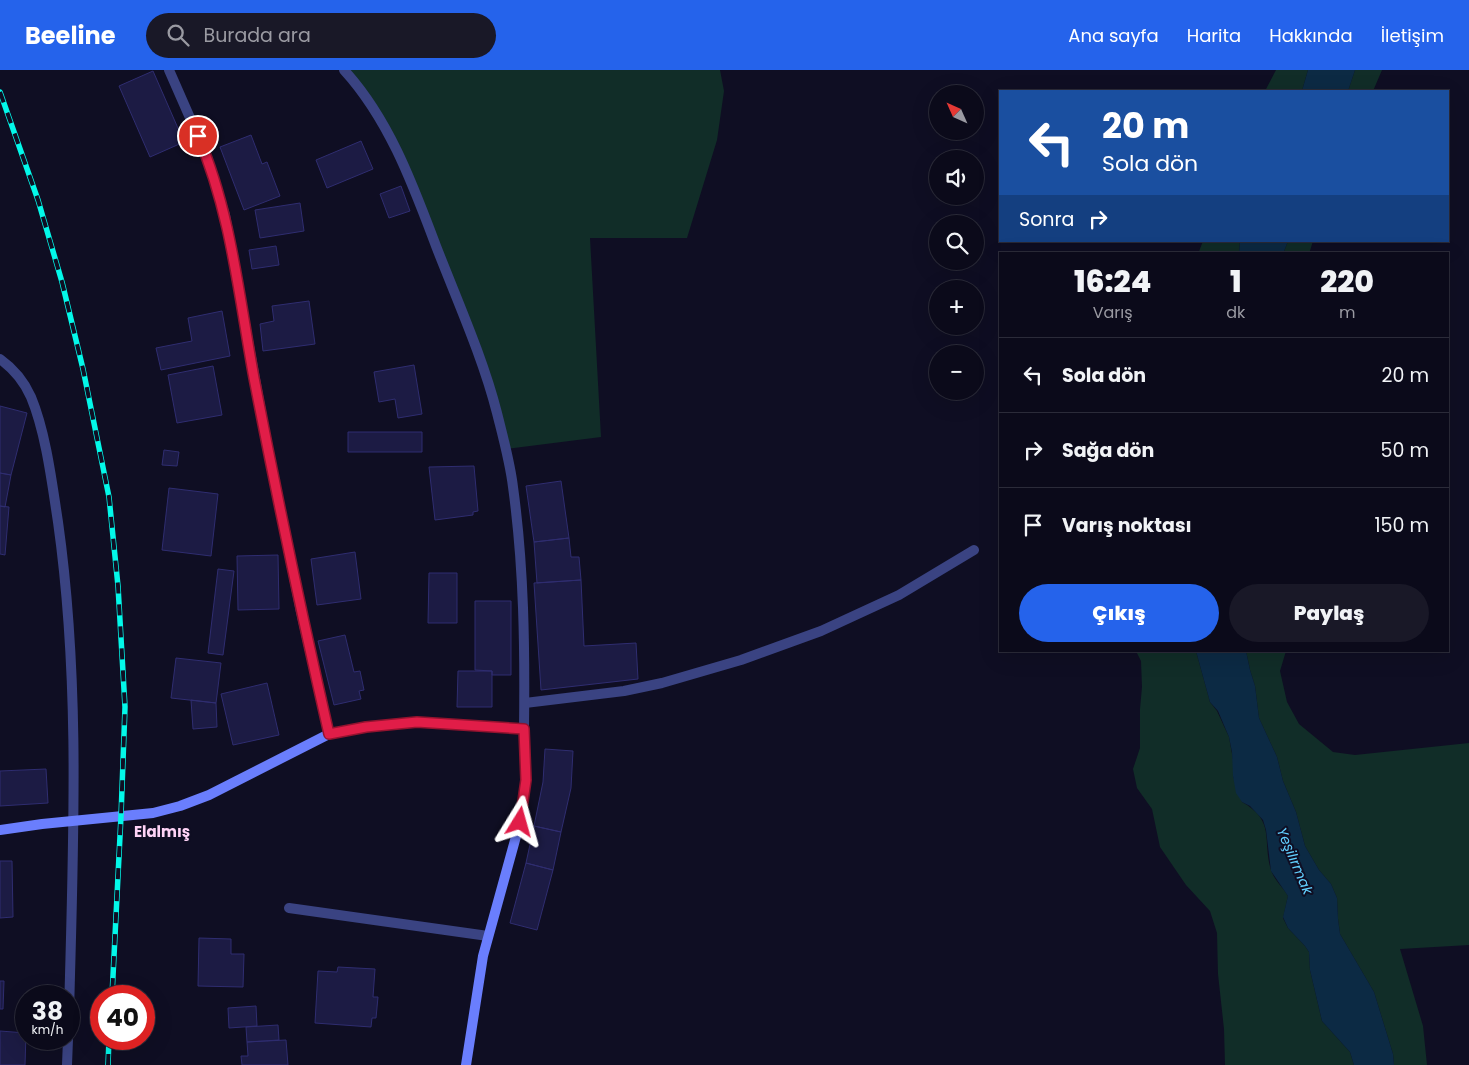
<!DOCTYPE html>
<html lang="tr">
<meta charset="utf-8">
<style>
body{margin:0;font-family:Poppins,sans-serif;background:#191827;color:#f1f3f6;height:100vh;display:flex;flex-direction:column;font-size:19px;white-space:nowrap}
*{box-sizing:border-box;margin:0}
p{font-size:16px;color:#9a9aa2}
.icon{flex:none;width:28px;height:28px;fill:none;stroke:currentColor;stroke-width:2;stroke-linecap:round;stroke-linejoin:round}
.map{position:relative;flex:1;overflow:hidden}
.drawer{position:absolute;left:999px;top:182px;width:450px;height:400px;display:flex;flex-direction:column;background:#0b0a1a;border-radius:0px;box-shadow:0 5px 20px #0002,0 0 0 1px #2b2b39}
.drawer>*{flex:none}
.guide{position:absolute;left:999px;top:20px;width:450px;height:152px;border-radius:0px;box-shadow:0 5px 20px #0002,0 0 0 1px #2b2b39;background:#1a4fa0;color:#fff;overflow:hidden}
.needle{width:32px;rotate:315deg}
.tools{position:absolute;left:929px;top:15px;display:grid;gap:10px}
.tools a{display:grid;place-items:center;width:55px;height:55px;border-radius:50%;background:#0b0a1a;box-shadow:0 5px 20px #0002,0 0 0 1px #2b2b39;font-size:25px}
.speed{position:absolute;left:15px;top:915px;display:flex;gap:10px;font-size:25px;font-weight:700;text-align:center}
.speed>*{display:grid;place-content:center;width:65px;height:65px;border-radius:50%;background:#0b0a1a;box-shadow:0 5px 20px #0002,0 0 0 1px #2b2b39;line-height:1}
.speed small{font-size:12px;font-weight:400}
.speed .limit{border:8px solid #d22;background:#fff;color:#111}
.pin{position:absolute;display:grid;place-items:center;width:42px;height:42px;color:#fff;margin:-21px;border:2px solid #fff;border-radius:50%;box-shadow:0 1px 5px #0007}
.me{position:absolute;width:55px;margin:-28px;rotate:8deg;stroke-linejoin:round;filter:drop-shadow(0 0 4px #0008)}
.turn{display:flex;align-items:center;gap:18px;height:105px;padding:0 20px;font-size:22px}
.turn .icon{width:65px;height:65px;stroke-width:2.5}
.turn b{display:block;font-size:35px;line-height:42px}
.then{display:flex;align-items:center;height:48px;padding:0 20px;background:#0003;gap:10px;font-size:19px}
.eta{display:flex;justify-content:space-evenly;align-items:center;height:85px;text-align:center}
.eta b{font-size:30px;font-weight:800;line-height:35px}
.cta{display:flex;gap:10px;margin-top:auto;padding:10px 20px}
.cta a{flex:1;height:58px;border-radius:30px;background:#2563eb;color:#fff;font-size:20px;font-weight:800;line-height:58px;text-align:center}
.cta a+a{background:#191827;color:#f1f3f6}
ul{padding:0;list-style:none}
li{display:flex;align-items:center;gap:15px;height:75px;padding:0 20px;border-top:1px solid #2b2b39}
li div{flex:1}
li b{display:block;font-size:19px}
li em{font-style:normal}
header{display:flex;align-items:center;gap:30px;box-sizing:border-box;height:70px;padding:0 25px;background:#2563eb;color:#fff}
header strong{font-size:24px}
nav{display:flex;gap:28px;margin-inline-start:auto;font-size:18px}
.search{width:350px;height:45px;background:#191827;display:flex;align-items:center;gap:12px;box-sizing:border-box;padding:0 18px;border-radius:28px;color:#9a9aa2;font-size:19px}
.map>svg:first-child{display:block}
</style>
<header>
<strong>Beeline</strong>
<div class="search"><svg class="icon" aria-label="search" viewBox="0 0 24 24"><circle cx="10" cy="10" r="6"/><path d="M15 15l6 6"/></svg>Burada ara</div>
<nav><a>Ana sayfa</a><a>Harita</a><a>Hakkında</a><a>İletişim</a></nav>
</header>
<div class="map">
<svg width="1469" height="995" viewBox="0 0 1469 995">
<rect width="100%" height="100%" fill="#0f0e23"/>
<path fill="#112d28" d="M344,0H720L724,21L717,70L687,168H590L601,367L505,379L496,341L404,97Z
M1276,0H1308L1302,21H1265Z
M1355,0H1382L1373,21H1348Z
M1203,171H1240L1239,184H1198Z
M1288,171H1313L1309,184H1283Z
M1136,581H1196L1210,632L1217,641L1229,667L1234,695L1233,706L1242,732C1276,751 1262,770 1271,800C1274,810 1283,817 1288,826L1283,848L1288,858L1305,876L1309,882L1310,900L1322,951L1350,982L1354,995H1225L1224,959L1218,904L1217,863L1210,841L1186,815L1160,777L1152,739L1137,718L1133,699L1140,678V639L1142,617L1141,591Z
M1246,581H1286L1280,601L1287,632L1299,654L1333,682L1355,685L1469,673V875L1400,879L1423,956L1427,995H1394L1393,984L1374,922L1340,864L1338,849L1337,828L1331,814L1319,800L1305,776L1296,742L1283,711L1277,687L1259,648L1255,616L1250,600Z"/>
<path fill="#0c2a44" d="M1308,0H1355L1348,21H1302Z
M1240,171H1288L1283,184H1239Z
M1196,581H1246L1250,600L1255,616L1259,648L1277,687L1283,711L1296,742L1305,776L1319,800L1331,814L1337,828L1338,849L1340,864L1374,922L1393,984L1394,995H1354L1350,982L1322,951L1310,900L1309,882L1305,876L1288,858L1283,847L1288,826L1271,801L1266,760L1263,750L1250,736L1242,732L1236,723L1233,706L1232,682L1229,667L1218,641L1210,632Z"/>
<path fill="#1c1b44" stroke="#2f2d70" d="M153,1L184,72L150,87L119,16Z
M251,65L262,94L267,92L280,126L244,140L220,77Z
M361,71L373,99L327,118L316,90Z
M401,116L410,141L389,148L380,124Z
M300,133L304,161L260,168L255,140Z
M276,176L279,195L252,199L249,180Z
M309,231L315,274L263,281L260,254L274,251L272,236Z
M222,241L230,286L161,300L156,278L192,271L188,248Z
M414,295L422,344L398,348L395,329L379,332L374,302Z
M213,296L222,345L177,353L168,305Z
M0,336L27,343L11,405L0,403Z
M348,362H422V382H348Z
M164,380L179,382L177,396L162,395Z
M474,396L478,441L473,442V445L435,450L429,397Z
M0,403L11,405L5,437L0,436Z
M561,411L569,468L534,472L526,416Z
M169,418L218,424L211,486L162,480Z
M0,436L9,437L5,485L0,484Z
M569,468L571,487H579L581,510L537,513L534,472Z
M355,482L361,529L317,535L311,489Z
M278,485L279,539L238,540L237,486Z
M218,499L234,501L223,585L208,583Z
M429,503H457V553H428Z
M581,510L584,576L636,573L638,609L541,620L534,513Z
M475,531H511V605H492V601L475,600Z
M345,565L354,602L360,601L364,620L359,621L361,629L334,635L318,571Z
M176,588L221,593L216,633L171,628Z
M458,601H492V637H457Z
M267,613L279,665L233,675L221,624Z
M191,630L216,633L217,657L193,659Z
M545,679L573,681L571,718L561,762L534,756L543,712Z
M46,699L48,733L0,736V701Z
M534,756L561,762L553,800L526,793Z
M0,791H12L13,847L0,848Z
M526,793L553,800L537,860L510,853Z
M199,868L231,869V884H244L243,917L198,916Z
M338,897L375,899L373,927H378L376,948H372L371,957L315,953L318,901L337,902Z
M0,911H4L3,939H0Z
M256,936L257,956L229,958L228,938Z
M278,955L279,970L247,972L246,957Z
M0,961L26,963L25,995H0Z
M286,970L288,995H242L241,986H248L247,972Z"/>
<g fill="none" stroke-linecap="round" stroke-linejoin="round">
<path stroke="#3a4382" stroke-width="10" d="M0,289C14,299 24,311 31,327C46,363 52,413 58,452C81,615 73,780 69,944
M525,633L624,621L662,613L741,590L821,561L899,525L974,480
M289,838L488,866
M67,995L68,969"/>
<path stroke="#3a4382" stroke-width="10" d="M169,0L205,82L225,145L267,374L301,542L329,664
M344,0C389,49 413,115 436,176C457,230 483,288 497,343C503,367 510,392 513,417C524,497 525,578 524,659"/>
<path stroke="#6a7efd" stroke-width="10" d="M0,760L42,754L153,743L180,736L209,725L329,664L366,657L417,652L524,659L526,710L520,752L483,886L466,995"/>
<defs>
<path id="rail" d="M0,22L38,130L62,212L83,299L109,427L118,516L125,637L121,746L112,926
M108,995L109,969"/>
</defs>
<use href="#rail" stroke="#03f8e9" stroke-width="5.5"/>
<use href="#rail" stroke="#0f0e23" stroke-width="4" stroke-dasharray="11" stroke-linecap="butt"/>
</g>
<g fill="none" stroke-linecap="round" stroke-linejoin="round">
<defs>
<path id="route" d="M198,66C231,142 239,227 254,308C277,427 302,546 329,664L366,657L417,652L524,659L526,710L520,752"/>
</defs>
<use href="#route" stroke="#92132f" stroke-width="12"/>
<use href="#route" stroke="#e11d48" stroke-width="9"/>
</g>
<g text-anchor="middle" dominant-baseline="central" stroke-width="4" stroke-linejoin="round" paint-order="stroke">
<g font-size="14" font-style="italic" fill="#61cefd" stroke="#0f0e23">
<text transform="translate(1295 791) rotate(67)">Yeşilırmak</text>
</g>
<g font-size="15" font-weight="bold" fill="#fed3f6" stroke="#0f0e23">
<text x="162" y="761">Elalmış</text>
</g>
</g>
</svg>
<div class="tools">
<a><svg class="needle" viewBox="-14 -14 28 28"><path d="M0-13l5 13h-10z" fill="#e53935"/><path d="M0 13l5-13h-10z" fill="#9a9aa2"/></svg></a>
<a><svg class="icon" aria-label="sound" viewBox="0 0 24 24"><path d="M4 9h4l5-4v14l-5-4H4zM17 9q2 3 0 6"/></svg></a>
<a><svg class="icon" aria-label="search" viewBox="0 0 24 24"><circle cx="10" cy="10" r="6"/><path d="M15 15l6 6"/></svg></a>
<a>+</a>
<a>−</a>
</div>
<div class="speed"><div>38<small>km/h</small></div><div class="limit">40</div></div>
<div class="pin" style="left:198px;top:66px;background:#d93025"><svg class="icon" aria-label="arrive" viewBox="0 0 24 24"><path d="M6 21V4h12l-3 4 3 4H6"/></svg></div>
<svg class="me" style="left:520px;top:752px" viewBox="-20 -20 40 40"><path d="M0-17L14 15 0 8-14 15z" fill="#e11d48" stroke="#fff" stroke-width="4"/></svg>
<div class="guide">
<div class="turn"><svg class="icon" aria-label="left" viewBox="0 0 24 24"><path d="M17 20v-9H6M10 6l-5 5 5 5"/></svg><div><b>20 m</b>Sola dön</div></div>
<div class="then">Sonra<svg class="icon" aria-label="right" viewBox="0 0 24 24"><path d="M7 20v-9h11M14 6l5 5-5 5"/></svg></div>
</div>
<section class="drawer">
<div class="eta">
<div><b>16:24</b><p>Varış</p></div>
<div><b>1</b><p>dk</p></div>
<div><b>220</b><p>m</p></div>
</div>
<ul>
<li><svg class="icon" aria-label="left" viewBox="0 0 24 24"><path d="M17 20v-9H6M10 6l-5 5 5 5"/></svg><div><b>Sola dön</b></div><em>20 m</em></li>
<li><svg class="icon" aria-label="right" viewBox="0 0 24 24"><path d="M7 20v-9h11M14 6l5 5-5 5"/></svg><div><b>Sağa dön</b></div><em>50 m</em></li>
<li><svg class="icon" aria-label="arrive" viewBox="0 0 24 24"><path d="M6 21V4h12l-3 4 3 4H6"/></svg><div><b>Varış noktası</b></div><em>150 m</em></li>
</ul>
<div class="cta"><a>Çıkış</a><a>Paylaş</a></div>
</section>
</div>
